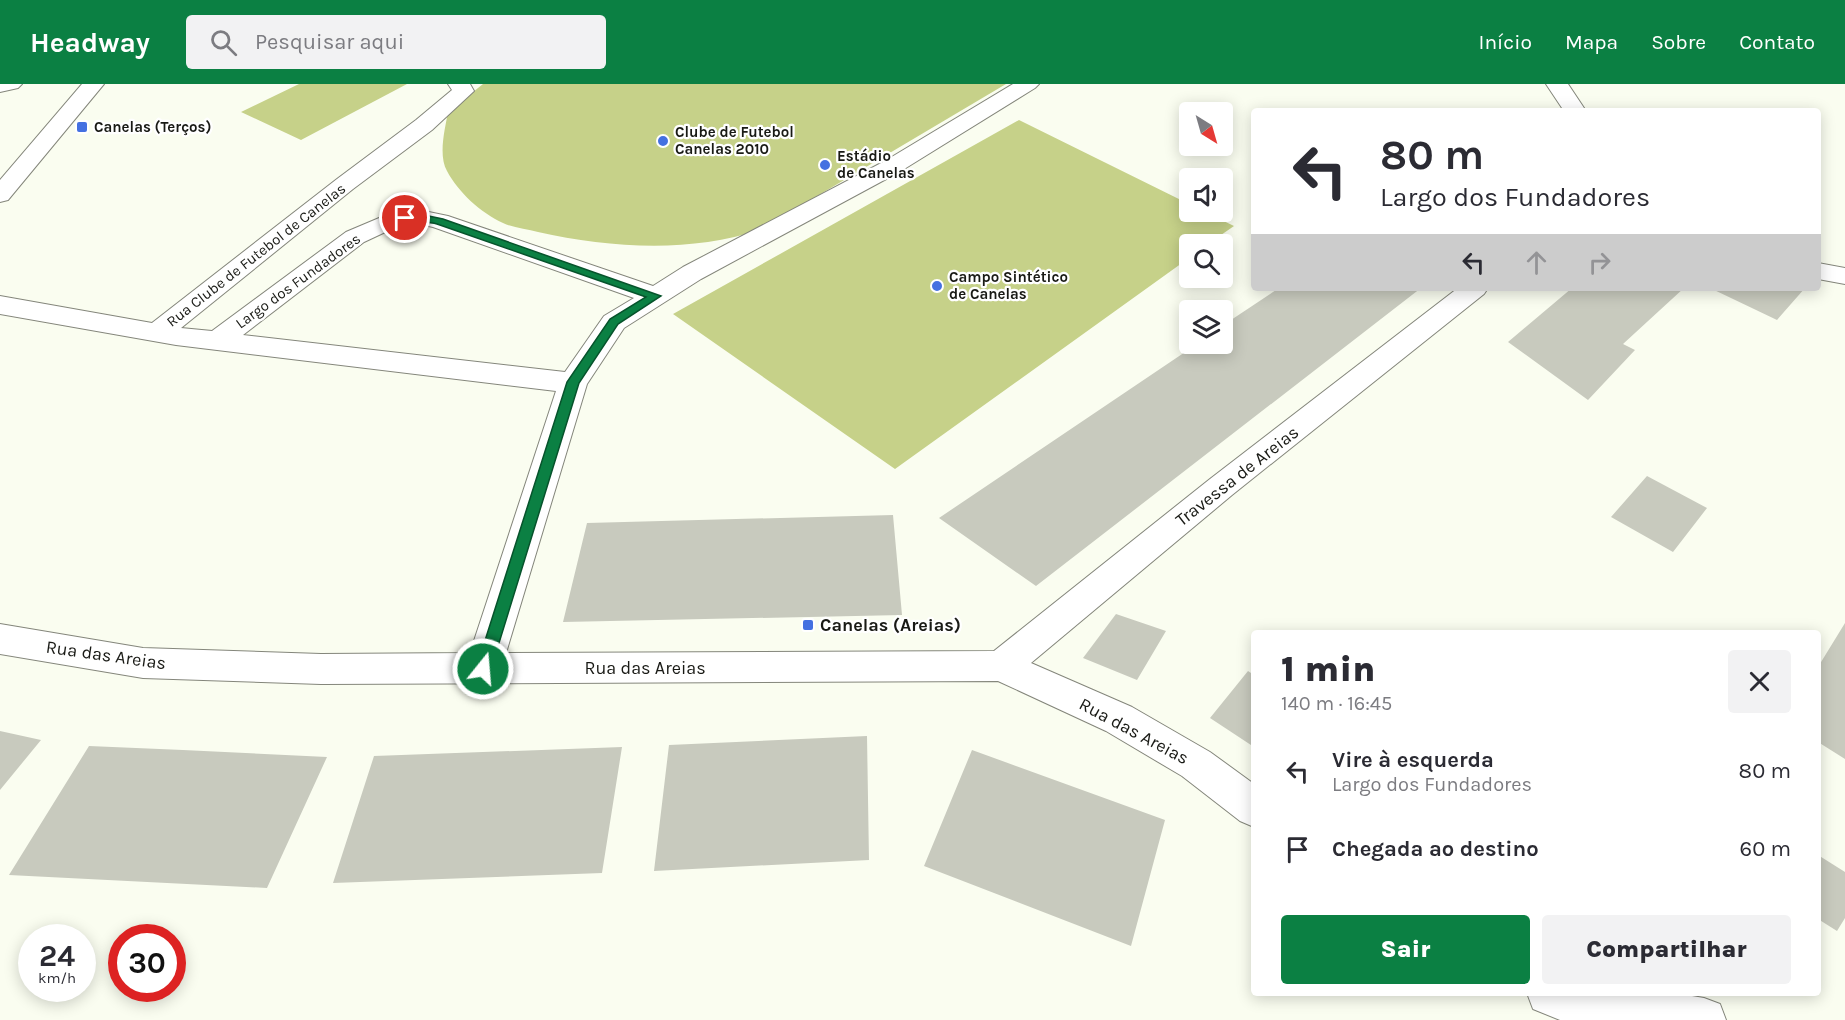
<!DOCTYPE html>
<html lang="pt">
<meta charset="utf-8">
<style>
body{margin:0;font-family:Karla,sans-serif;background:#f2f2f3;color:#2b2b33;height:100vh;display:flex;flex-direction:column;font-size:22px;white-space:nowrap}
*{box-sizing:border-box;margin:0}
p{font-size:20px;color:#7c7c81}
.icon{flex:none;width:33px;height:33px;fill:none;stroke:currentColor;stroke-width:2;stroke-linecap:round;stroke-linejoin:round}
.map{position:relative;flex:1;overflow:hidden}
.panel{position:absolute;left:1251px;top:546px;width:570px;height:366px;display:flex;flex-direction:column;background:#fff;border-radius:6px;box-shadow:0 3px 15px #0003}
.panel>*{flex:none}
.hud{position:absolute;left:1251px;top:24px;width:570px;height:183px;border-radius:6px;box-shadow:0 3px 15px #0003;background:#fff;color:#2b2b33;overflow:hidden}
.needle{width:39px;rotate:143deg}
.controls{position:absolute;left:1179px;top:18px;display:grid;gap:12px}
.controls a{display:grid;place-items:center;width:54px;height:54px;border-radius:6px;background:#fff;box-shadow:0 3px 15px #0003;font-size:30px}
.speed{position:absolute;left:18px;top:840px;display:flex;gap:12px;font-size:30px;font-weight:700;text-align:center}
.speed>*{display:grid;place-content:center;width:78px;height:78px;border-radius:50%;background:#fff;box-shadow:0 3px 15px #0003;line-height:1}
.speed small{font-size:15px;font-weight:400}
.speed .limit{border:9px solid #d22;background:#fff;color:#111}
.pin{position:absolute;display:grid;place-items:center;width:51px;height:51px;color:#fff;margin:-26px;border:3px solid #fff;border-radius:50%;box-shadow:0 2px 6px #0007}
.me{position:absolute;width:66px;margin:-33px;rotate:17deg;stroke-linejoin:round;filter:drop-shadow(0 0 4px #0008)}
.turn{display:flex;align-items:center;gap:21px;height:126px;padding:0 30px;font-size:27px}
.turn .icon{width:78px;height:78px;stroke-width:2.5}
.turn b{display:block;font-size:42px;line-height:51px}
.lanes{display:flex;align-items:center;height:57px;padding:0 30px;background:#0003;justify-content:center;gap:30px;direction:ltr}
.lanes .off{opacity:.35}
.round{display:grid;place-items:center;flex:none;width:63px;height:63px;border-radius:6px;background:#f2f2f3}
.overview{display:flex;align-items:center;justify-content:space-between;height:102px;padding:0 30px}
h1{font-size:36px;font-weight:800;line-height:45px}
.action{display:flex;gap:12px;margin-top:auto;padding:12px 30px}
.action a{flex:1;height:69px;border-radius:6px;background:#0b8043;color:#fff;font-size:24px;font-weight:800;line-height:69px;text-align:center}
.action a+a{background:#f2f2f3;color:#2b2b33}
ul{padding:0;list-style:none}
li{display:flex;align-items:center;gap:18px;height:78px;padding:0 30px}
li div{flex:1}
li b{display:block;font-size:22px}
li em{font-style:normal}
header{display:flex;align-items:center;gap:36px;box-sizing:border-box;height:84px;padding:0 30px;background:#0b8043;color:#fff}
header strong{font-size:28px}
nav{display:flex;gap:33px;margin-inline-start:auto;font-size:21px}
.search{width:420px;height:54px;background:#f2f2f3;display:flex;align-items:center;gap:15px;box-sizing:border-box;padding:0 21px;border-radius:6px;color:#7c7c81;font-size:22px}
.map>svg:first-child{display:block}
</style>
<header>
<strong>Headway</strong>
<div class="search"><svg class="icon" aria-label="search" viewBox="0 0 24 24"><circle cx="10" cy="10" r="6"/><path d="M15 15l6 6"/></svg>Pesquisar aqui</div>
<nav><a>Início</a><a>Mapa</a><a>Sobre</a><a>Contato</a></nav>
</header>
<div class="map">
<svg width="1845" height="936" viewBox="0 0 1845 936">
<rect width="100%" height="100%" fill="#fafdf0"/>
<path fill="#c6d189" d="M299,0H407L301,56L241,28Z
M483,0H1006L760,146C690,169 610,164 538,148C527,145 513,144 503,139C481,129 458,108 447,87C438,71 445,45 448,28Z
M1019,36L1189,120L1190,128H1205L1234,142L1208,160H1190L1189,174L895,385L673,230Z"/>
<path fill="#c8cabe" d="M1279,204H1421L1036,502L939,434L1197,260H1222V242Z
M1572,204H1684L1623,260L1635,266L1588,316L1508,258Z
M1710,204H1805L1777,236Z
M1647,392L1707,424L1673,468L1611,433Z
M893,431L902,531L563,538L587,439Z
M1116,530L1166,547L1137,596L1083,574Z
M1845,539V675L1818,658V583Z
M1248,587L1254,591V663L1210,634Z
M0,647L41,656L0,706Z
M867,652L869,776L654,787L669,661Z
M89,662L183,666L327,673L267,804L9,791Z
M622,663L602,789L333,799L374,672Z
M972,666L1165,736L1131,862L924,782Z
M1818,771L1845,788V834L1837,847L1818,835Z"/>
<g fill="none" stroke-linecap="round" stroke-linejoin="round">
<defs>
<path id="minor" d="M0,0H22L18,4L0,8Z
M82,0H104L8,116L0,118V96Z
M448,0H470L474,7L432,46L353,105L181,244L212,247L346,148L391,129L419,126L448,132L653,202L683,183L885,77L1013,0H1039L1035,4L901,87L701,195L624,244L587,300L506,569L994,567L1210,395L1458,204H1488L1484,210L1232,411L1031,579L1132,623L1210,668L1254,700V743L1240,737L1182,692L1106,647L998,597L321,600L143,594L0,570V540L143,564L321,570L470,569L556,307L176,261L0,230V212L152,239L337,95L416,36L452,6ZM419,140L433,143L634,214L604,232L565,288L243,251L364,158L396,143Z
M1546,0H1568L1586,27H1564Z
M1818,179L1845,184V200L1818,195Z
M1527,909H1674L1704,914L1720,920L1726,936H1560L1533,925Z"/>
</defs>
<use href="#minor" stroke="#84867b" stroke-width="2"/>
<use href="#minor" fill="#fff" fill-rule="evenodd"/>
</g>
<path fill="#0b8043" stroke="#07532c" stroke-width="1.5" d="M419,130L443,135L661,212L618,240L579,299L491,585L488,589L483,591L478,589L476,585L567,298L610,235L646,213L437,140C427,137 405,138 400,134Z"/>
<g fill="#4470e1" stroke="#fff" stroke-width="2">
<rect x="76" y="37" width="12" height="12" rx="3"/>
<circle cx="663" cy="57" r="6"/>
<circle cx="825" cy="81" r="6"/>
<circle cx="937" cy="202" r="6"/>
<rect x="802" y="535" width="12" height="12" rx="3"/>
</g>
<g text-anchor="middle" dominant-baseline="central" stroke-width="4.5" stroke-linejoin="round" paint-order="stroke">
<g font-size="15" font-weight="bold" fill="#191a15" stroke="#fff" text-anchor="start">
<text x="94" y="43">Canelas (Terços)</text>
<text x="675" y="48">Clube de Futebol<tspan x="675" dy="17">Canelas 2010</tspan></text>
<text x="837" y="72">Estádio<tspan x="837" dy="17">de Canelas</tspan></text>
<text x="949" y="193">Campo Sintético<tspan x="949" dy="17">de Canelas</tspan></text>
</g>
<g font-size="15" fill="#191a15" stroke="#fff">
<text transform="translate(256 171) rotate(-38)">Rua Clube de Futebol de Canelas</text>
<text transform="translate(298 197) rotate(-36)">Largo dos Fundadores</text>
</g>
<g font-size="18" fill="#191a15" stroke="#fff">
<text transform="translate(1237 392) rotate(-38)">Travessa de Areias</text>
<text transform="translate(106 571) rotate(8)">Rua das Areias</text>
<text x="645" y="584">Rua das Areias</text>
<text transform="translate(1134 647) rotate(28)">Rua das Areias</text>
</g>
<g font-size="18" font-weight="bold" fill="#191a15" stroke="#fff" text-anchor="start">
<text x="820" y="541">Canelas (Areias)</text>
</g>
</g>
</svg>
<div class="controls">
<a><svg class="needle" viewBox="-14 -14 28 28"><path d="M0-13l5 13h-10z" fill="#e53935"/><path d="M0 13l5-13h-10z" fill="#7c7c81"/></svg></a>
<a><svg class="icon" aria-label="sound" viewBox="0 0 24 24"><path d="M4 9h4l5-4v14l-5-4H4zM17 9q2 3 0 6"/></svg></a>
<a><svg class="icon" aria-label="search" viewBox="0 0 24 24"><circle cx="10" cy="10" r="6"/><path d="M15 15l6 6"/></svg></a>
<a><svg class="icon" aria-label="layers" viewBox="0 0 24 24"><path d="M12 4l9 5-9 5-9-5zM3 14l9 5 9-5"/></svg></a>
</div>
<div class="speed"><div>24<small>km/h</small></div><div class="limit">30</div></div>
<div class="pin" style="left:405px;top:134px;background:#d93025"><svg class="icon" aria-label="arrive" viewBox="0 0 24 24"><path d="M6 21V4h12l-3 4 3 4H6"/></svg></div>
<svg class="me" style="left:483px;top:585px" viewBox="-20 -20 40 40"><circle r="17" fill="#0b8043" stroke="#fff" stroke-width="3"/><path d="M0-11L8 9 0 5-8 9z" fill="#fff"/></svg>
<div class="hud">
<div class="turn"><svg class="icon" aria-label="left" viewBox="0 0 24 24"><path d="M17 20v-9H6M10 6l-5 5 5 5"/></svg><div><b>80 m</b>Largo dos Fundadores</div></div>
<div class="lanes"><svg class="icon" aria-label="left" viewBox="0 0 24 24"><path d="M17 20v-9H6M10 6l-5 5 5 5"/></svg><svg class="icon off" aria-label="ahead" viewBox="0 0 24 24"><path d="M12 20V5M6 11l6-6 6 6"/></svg><svg class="icon off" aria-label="right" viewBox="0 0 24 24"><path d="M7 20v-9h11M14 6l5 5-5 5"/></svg></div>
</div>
<section class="panel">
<div class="overview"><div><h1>1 min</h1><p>140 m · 16:45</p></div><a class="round"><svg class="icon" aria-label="close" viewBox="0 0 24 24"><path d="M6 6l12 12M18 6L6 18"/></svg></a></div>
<ul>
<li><svg class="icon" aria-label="left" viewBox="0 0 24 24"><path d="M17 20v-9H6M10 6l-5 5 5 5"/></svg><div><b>Vire à esquerda</b><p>Largo dos Fundadores</p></div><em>80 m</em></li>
<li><svg class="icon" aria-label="arrive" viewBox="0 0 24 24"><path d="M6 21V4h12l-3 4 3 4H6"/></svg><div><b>Chegada ao destino</b></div><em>60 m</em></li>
</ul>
<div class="action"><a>Sair</a><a>Compartilhar</a></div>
</section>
</div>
